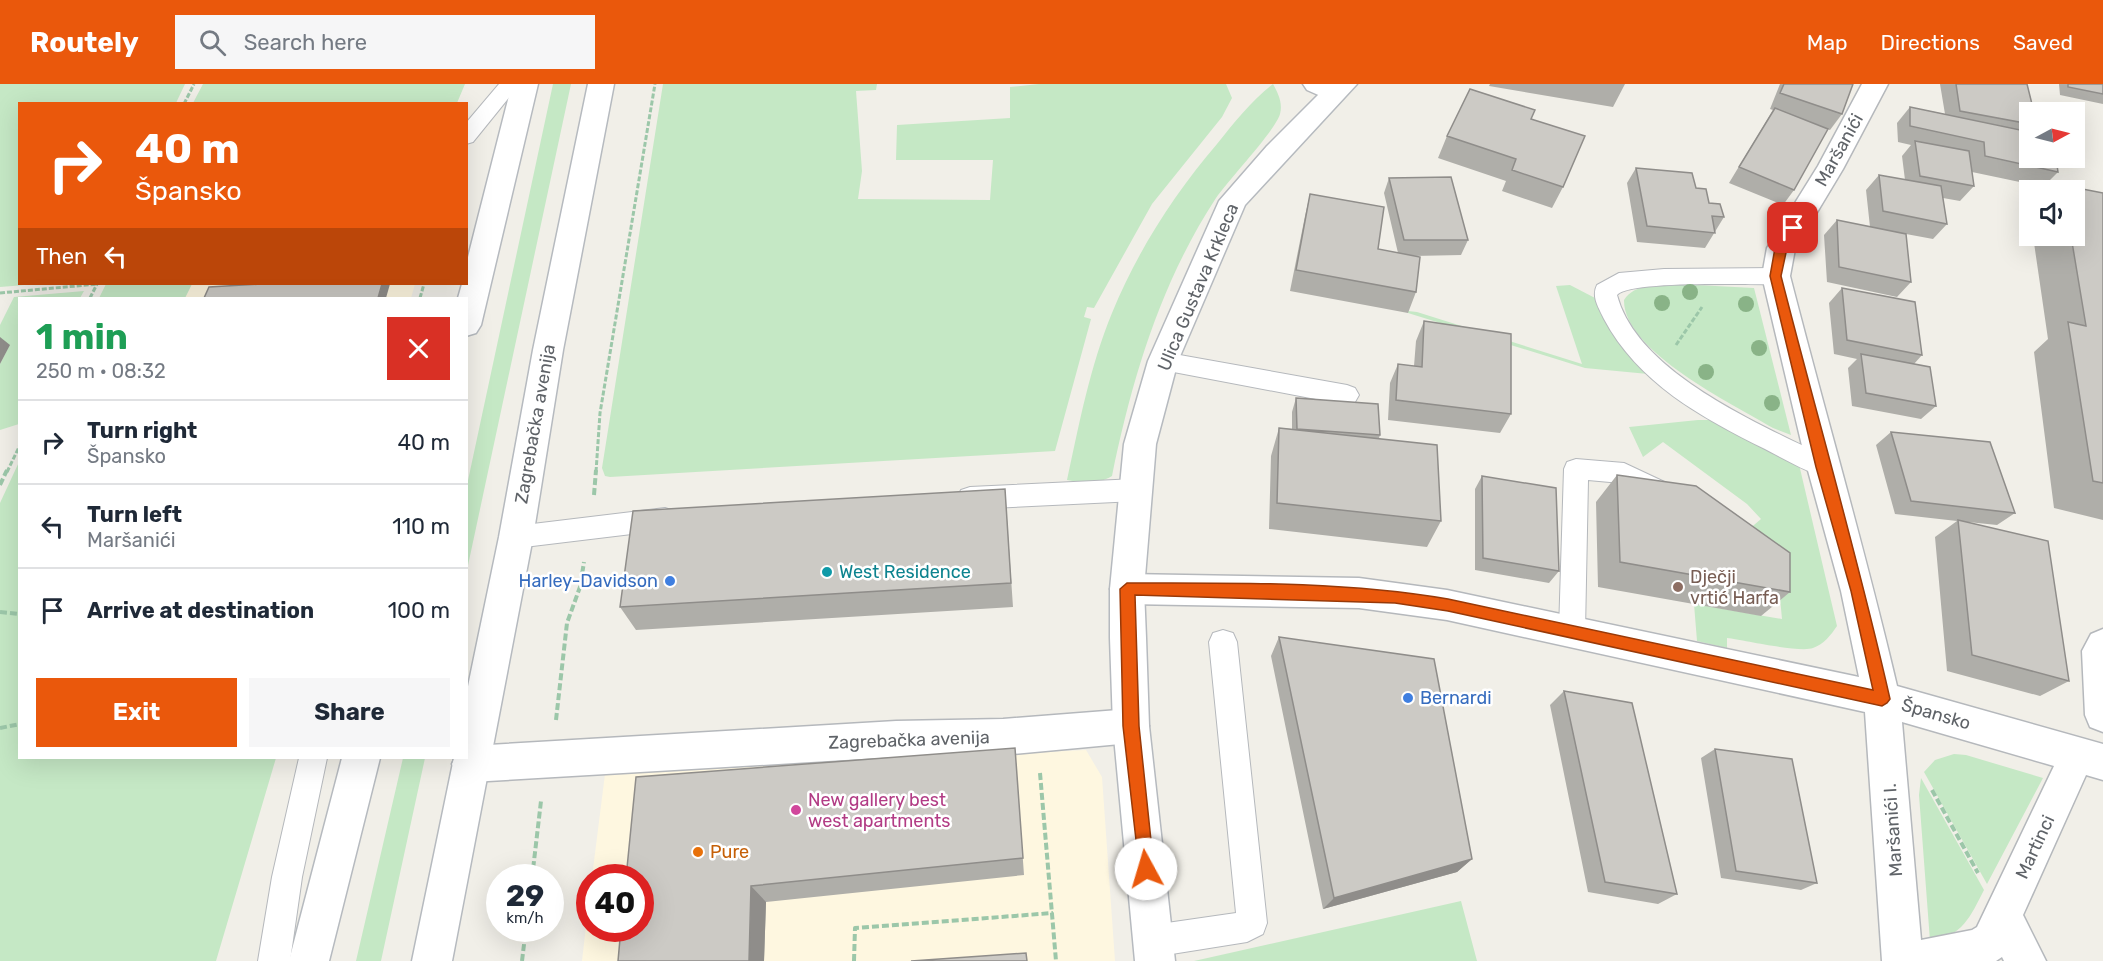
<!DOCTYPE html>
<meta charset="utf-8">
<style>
body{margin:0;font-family:Rubik,sans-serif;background:#f6f6f7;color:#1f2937;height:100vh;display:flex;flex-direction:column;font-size:22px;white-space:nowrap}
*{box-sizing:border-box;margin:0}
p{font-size:20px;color:#747a83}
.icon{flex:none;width:33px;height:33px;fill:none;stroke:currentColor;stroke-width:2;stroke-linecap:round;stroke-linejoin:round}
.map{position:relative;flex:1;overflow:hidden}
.side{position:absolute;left:18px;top:213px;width:450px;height:462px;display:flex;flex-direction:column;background:#fff;border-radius:0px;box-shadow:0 6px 24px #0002}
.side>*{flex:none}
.banner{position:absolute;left:18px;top:18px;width:450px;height:183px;border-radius:0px;box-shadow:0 6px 24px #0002;background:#ea580c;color:#fff;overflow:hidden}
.needle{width:39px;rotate:83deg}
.tools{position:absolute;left:2019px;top:18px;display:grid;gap:12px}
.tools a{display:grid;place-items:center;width:66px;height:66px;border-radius:0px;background:#fff;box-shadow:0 6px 24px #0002;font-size:30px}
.speed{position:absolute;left:486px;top:780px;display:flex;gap:12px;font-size:30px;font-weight:700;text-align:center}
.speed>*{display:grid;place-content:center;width:78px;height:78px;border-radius:50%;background:#fff;box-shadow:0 6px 24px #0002;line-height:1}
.speed small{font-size:15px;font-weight:400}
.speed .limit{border:9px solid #d22;background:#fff;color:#111}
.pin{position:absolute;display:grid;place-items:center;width:51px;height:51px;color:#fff;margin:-26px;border-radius:12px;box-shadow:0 3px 9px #0006}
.me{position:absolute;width:66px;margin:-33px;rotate:354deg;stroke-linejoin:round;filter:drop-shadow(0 0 4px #0008)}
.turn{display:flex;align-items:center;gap:21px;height:126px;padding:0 18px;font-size:27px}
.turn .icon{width:78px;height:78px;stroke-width:2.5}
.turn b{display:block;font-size:42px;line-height:51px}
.then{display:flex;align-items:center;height:57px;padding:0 18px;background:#0003;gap:12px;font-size:22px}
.round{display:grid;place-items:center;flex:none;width:63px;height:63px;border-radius:0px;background:#f6f6f7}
.head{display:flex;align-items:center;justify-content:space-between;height:102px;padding:0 18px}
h1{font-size:36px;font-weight:700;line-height:45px;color:#1e9e55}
.button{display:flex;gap:12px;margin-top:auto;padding:12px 18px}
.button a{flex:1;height:69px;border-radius:0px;background:#ea580c;color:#fff;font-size:24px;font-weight:700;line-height:69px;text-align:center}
.button a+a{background:#f6f6f7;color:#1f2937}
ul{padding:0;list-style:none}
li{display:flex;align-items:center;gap:18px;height:84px;padding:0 18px;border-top:2px solid #e0e1e3}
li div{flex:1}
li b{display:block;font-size:22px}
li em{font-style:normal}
header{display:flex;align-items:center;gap:36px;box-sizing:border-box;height:84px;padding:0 30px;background:#ea580c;color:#fff}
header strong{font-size:28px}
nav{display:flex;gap:33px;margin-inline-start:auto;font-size:21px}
.search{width:420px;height:54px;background:#f6f6f7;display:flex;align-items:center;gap:15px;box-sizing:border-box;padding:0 21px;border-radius:0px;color:#747a83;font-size:22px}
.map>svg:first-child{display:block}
</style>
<header>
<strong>Routely</strong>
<div class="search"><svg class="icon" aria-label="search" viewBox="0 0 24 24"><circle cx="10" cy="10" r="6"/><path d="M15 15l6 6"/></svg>Search here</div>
<nav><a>Map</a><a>Directions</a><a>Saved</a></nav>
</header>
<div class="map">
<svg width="2103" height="877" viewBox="0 0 2103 877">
<rect width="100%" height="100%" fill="#f1efe8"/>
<path fill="#fef7e0" d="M192,200H415L411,214H185Z
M1086,666L1102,693L1115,877H582L589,815L590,844H640V794L592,793L605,690Z"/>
<path fill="#c5e8c5" d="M0,0H185L176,19L20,20V200H37L0,203Z
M203,0H465L457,19H193Z
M553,0H571L467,486V401Z
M663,0H877L876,6L856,7L862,87L858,115L990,116L993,76H896L897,41L1010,34V3L1039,0H1226L1232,14L1222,33L1152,120L1094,224L1087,223L1084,233L1091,235L1055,367L610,393L605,392L602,384Z
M1273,0C1278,9 1283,19 1280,30C1275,47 1229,95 1216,114C1161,198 1132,294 1112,392C1097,401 1084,399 1067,396C1079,341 1090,282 1112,229C1137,168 1174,110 1217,60C1234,39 1251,17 1273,0Z
M106,200H192L185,214H99Z
M1676,200L1754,204L1791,351L1773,344C1733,320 1623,267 1624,216C1635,199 1657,202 1676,200Z
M1570,201L1595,214L1648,290L1585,284L1408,229V227L1417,228L1582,280L1556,202Z
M84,207L80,214H20L19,340L0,346V280L9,262H0V241L14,213Z
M1698,336H1717L1798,376L1837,542C1831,551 1824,560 1813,564C1800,569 1744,556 1727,554V564L1697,557L1694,520L1782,535L1775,461L1741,452L1761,435L1747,420L1663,358L1643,373L1629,343Z
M19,378L20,674H276L216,877H0V419Z
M1954,670L1966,671L2043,694L1987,800L1924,688L1935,676Z
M403,674H425L381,877H356Z
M1921,694L1984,806C1970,833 1963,852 1930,857L1919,711Z
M1461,817L1477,877H1194Z"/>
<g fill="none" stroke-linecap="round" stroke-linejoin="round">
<defs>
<path id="lane" d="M499,0H520L473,58L466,60V39Z
M1776,184L1784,186L1787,192L1784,198L1776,200C1749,201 1630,196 1617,211C1638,291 1765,342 1832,376L1835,383L1832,390L1823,393C1803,386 1784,375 1765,365C1702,334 1638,299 1604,235C1599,224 1591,213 1597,201L1619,189L1664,185Z
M1163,268L1347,301L1355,304L1359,311L1355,318L1347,321L1163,286L1155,283L1151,277L1155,271Z
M1576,375L1624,379L1673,402L1677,409L1673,416L1664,420L1621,399L1588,396L1585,547L1582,556L1572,559L1562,556L1559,547L1564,385L1567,378Z
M1136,395L1145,399L1149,406L1145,413L1136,417L970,425L961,422L957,414L961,406L970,403Z
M665,424L674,427L678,435L674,443L665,446L516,464L507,461L503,453L507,445L516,442Z
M1223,546L1233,549L1237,558L1267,839L1263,850L1247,858L1153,873L1142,868L1137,857L1142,846L1153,841L1236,829L1209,558L1213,549Z
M299,674H327L302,793L290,877H258L272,793Z"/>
<path id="street" d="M1303,0H1336L1345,9L1341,15L1332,17L1307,6Z
M1862,0H1888L1843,85L1795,165L1790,192C1825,329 1865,465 1897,602L2103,660V696L2086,691L2023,831L2046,877H2004L2002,873L1996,877H1882L1865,628L1447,536L1359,524L1127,520L1115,516L1110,505L1115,494L1127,490L1359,494L1447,506L1859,593L1841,507L1807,383L1762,192L1767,164L1818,82ZM1902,638L2054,682L1977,843L1972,846L1921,856Z
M2103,545V648L2090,643L2085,631L2082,567L2091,550Z
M1131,625L1144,630L1149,642L1144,654L1131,659L1003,671L896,673L471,698L458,693L452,680L455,674H466V664L471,662L896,637L1003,635Z"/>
<path id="secondary" d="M512,0H538L481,241L476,249L466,252V214H458L462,200H466V181Z
M588,0H614L563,266L533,453L452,877H412L454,674H466V612L499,453L533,266Z
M1329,0H1357L1245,121L1178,277L1156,360L1144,505L1146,554L1149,642L1175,877H1135L1113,642L1110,554V505L1124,360L1148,277L1219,117L1267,62Z
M342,674H380L329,877H289Z"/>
</defs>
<use href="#lane" stroke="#b5b8bc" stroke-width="2"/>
<use href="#street" stroke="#b5b8bc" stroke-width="3"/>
<use href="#secondary" stroke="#b6babf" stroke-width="3"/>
<path stroke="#9cc7a9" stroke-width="3" stroke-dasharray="5 2" stroke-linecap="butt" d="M184,20L194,0
M0,209L98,200
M90,214L97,200
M420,214L424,200
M1676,261L1702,223
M7,388L20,361
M596,388L600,329L655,0"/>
<path stroke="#9cc7a9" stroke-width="4" stroke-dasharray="7 3" stroke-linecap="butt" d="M0,401L7,386
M594,411L596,386
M0,528L20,530
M556,636L567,539L580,503L584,478
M0,644L20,640
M1040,689L1056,877
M1932,706L1978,789
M532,794L541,717
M522,877L526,844
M854,877L855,844L1053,829"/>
<use href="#lane" fill="#fff" fill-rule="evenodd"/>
<use href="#street" fill="#fff" fill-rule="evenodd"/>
<use href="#secondary" fill="#fff" fill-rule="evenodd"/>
</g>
<g fill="#89b387">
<circle cx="1690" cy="208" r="8"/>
<circle cx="1662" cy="219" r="8"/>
<circle cx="1746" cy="220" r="8"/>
<circle cx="1759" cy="264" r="8"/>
<circle cx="1706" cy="288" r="8"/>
<circle cx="1772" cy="319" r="8"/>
</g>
<path fill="#afaea9" d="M1490,0H1625L1613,23L1489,2Z
M1780,0H1853L1842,30L1830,46L1821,43L1794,106L1783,121L1729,99L1773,26L1770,25Z
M1940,0H2027L2030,28V74L2058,88L2043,103L1972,88L1974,102L1960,117L1943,114L1947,140L1933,155L1906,150L1911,198L1897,213L1827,198L1824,151L1837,136L1870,143L1866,106L1879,91L1905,96L1902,72L1911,61L1898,58L1897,39L1910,23L1945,30Z
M2059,0H2103V20L2060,11Z
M1531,35L1563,103L1552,124L1502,107L1506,97L1438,74L1447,52Z
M1636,84L1696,104L1709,119L1724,133L1705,164L1637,158L1627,99Z
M1389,94L1468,156L1461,171L1413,172L1416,208L1408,229L1290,207L1305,132L1310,110L1378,165L1398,169L1384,109Z
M2062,101L2103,109V436L2054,424L2034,268L2048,255L2033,152H2074V106H2057Z
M1842,204L1922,271L1914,280L1936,322L1921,335L1852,322L1848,284L1857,275L1834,270L1829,219Z
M1424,237L1511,330L1500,349L1388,336L1390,299L1398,280L1414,282L1416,257Z
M1296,314L1380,351L1379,354L1441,437L1427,463L1269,445L1271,372L1279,344L1292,345V328Z
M1891,348L2015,429L1997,441L1968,438L2069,597L2040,612L1947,587L1935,453L1957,437L1895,430L1876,361Z
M1617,391L1790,508L1761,532L1598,503L1596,418Z
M1482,392L1559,487L1549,499L1475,486V405Z
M1005,405L1013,523L636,546L620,523Z
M1279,553L1472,775L1457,788L1323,825L1271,572Z
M1564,607L1677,810L1658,820L1588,808L1550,621Z
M1015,664L1024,791L766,818L764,877H618L621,844Z
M1715,665L1817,799L1801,806L1721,794L1701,674Z"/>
<path fill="#8f8d8a" d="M382,200H390L386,214H378Z
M0,253L10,261L0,280Z
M1472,775L1457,788L1323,825L1334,814Z
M751,802L766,818L764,877H749Z"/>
<path fill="#cccac5" stroke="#8f8d8a" stroke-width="1.5" d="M1784,0H1853L1842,30L1780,9Z
M1956,0H2027L2034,28H2030V40L1960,27Z
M2068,0H2103V10L2068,3Z
M1470,5L1535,26L1531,35L1585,52L1563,103L1512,86L1516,75L1447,52Z
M1910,23L2030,48V74H2056L2058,88L1985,72L1984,58L1910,42Z
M1775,24L1828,45L1794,106L1739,83Z
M1915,57L1969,67L1974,102L1920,92Z
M1636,84L1692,89L1696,104L1706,105L1709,119L1720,120L1724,133L1712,132L1715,149L1647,142Z
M1879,91L1941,102L1947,140L1883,127Z
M1451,93L1468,156H1404L1389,94Z
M2062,101L2103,109V399L2093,397L2068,238L2086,242L2071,152H2074V106H2063Z
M1310,110L1384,123L1378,165L1420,173L1416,208L1296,186Z
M1837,136L1906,150L1911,198L1839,183Z
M261,200H382L378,214H204L209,203Z
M1842,204L1915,218L1922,271L1847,256Z
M1424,237L1511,250V330L1396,316L1398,280L1422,283Z
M1861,270L1930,283L1936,322L1866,309Z
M1296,314L1378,320L1380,351L1297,345Z
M1279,344L1437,361L1441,437L1277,419Z
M1891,348L1990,358L2015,429L1911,417Z
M1617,391L1696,402L1790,469V508L1620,478Z
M1482,392L1556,404L1559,487L1483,474Z
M1005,405L1011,499L620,523L633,427Z
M1958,436L2048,457L2069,597L1972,571Z
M1279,553L1434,575L1472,775L1334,814Z
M1564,607L1632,619L1677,810L1605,798Z
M1015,664L1023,774L751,802L749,877H618L621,844H640V794H626L636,693Z
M1715,665L1792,675L1817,799L1736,787Z
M1026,869L1027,877H911Z"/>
<path fill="#ea580c" stroke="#983908" stroke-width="1.5" d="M1793,140L1799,144L1787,164L1781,192C1817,333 1858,473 1890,615L1887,619L1882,622L1448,527L1395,519L1135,511L1139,642L1154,785L1151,791L1146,793L1140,791L1123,642L1120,505L1127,499C1234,499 1342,497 1448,515L1873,606L1851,507L1816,383L1770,192L1775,164L1789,141Z"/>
<circle fill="#0f9aa8" stroke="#fff" stroke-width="2" cx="827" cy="488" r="6"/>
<g fill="#3f7fe0" stroke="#fff" stroke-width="2">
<circle cx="670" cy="497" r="6"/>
<circle cx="1408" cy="614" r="6"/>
</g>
<circle fill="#8d6e63" stroke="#fff" stroke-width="2" cx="1678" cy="503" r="6"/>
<circle fill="#d1479c" stroke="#fff" stroke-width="2" cx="796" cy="726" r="6"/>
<circle fill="#e8710a" stroke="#fff" stroke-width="2" cx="698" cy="768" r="6"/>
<g text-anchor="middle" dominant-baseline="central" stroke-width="5" stroke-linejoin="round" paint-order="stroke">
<g font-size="18" fill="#5f6368" stroke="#fff">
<text transform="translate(1839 66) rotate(-61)">Maršanići</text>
<text transform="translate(1198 203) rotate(-67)">Ulica Gustava Krkleca</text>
<text transform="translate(535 340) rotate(-80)">Zagrebačka avenija</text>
<text transform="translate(1936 630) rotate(16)">Špansko</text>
<text transform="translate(909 656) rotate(-2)">Zagrebačka avenija</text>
<text transform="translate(1893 746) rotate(-94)">Maršanići I.</text>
<text transform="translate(2035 763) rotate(-65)">Martinci</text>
</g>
<g font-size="18" fill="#0d838f" stroke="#fff" text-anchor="start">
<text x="839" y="488">West Residence</text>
</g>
<g font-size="18" fill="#785e54" stroke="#fff" text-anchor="start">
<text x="1690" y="493">Dječji<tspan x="1690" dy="21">vrtić Harfa</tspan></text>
</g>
<g font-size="18" fill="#366cbe" stroke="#fff" text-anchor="end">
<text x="658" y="497">Harley-Davidson</text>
<text x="1420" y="614" text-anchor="start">Bernardi</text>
</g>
<g font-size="18" fill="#b23c85" stroke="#fff" text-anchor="start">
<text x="808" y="716">New gallery best<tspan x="808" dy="21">west apartments</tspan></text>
</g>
<g font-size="18" fill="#c56008" stroke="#fff" text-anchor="start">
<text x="710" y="768">Pure</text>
</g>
</g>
</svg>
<div class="tools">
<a><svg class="needle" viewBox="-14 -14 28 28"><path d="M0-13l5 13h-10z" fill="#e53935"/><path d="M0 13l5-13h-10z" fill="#747a83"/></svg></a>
<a><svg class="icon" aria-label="sound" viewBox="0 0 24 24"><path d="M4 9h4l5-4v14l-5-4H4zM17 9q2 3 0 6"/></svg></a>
</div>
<div class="speed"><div>29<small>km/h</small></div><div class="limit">40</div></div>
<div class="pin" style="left:1793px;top:144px;background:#d93025"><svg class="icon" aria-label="arrive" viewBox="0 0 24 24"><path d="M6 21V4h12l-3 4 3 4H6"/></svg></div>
<svg class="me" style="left:1146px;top:785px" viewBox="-20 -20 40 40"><circle r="19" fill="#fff"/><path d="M0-13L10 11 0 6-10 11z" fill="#ea580c"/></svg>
<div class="banner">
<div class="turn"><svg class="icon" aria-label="right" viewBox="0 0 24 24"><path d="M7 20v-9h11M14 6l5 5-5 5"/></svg><div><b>40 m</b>Špansko</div></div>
<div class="then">Then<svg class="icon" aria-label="left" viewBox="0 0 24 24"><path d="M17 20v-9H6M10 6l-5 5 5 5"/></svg></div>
</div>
<section class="side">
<div class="head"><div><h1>1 min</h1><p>250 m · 08:32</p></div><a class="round" style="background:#d93025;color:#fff"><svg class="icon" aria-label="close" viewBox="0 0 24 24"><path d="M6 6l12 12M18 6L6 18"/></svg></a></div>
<ul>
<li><svg class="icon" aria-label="right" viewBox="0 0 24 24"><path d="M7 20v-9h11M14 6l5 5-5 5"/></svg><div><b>Turn right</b><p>Špansko</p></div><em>40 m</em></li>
<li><svg class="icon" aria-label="left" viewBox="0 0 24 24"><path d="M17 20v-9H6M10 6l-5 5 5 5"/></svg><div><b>Turn left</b><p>Maršanići</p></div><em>110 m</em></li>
<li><svg class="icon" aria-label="arrive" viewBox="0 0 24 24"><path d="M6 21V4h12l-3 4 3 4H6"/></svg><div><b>Arrive at destination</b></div><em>100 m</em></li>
</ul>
<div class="button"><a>Exit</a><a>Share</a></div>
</section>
</div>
